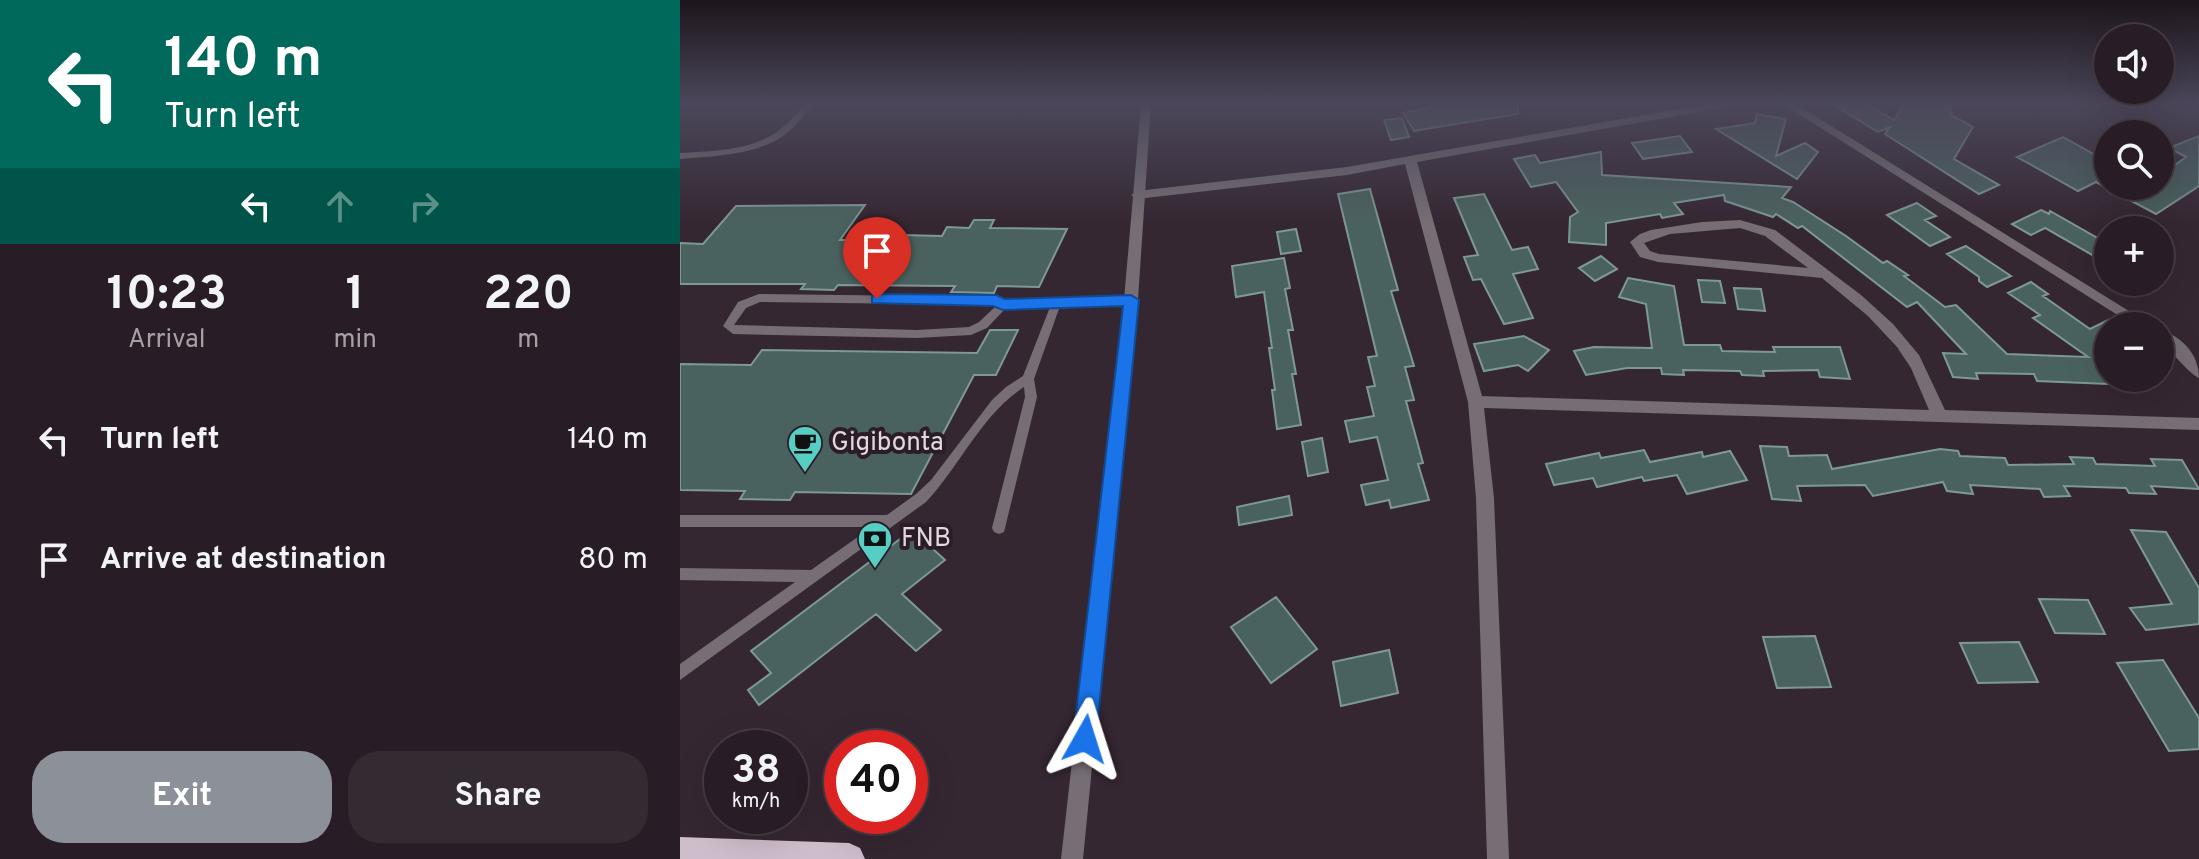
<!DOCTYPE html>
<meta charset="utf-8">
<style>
body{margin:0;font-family:Overpass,sans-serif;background:#342a32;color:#f1f3f6;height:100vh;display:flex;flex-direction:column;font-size:30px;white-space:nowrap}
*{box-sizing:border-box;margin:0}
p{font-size:26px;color:#a5a2a7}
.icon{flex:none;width:44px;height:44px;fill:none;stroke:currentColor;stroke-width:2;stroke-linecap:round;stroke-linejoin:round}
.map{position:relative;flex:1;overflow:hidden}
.side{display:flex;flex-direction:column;background:#281d26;width:680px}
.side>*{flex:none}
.banner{background:#00695c;color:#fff;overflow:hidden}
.tools{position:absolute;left:1414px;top:24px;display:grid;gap:16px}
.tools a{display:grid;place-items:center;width:80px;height:80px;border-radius:50%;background:#281d26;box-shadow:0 8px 32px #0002,0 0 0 2px #443b43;font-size:40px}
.speed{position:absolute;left:24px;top:730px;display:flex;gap:16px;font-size:40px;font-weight:700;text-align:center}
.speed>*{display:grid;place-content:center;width:104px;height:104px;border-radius:50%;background:#281d26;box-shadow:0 8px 32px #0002,0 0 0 2px #443b43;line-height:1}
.speed small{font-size:20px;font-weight:400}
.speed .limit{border:12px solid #d22;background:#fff;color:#111}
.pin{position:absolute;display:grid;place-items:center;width:68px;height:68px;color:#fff;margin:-82px -34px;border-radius:50% 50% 50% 0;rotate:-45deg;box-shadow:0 0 8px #0007}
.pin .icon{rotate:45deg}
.me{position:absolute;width:88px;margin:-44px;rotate:6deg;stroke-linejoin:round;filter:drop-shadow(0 0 6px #0008)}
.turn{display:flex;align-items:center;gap:28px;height:168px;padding:0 32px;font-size:36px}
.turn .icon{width:104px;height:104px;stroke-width:2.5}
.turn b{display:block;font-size:56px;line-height:68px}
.lanes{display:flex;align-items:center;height:76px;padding:0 32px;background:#0003;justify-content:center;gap:40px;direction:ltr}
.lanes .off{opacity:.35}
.eta{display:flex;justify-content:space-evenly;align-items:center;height:136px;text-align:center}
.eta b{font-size:48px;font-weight:700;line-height:56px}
.button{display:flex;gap:16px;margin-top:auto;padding:16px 32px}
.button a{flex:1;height:92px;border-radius:32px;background:#8c9099;color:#fff;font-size:32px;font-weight:700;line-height:92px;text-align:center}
.button a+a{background:#342a32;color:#f1f3f6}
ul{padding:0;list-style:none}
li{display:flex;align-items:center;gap:24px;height:120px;padding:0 32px}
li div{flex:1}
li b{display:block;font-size:30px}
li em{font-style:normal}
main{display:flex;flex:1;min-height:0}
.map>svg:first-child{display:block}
</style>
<main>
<section class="side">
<div class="banner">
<div class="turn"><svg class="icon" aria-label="left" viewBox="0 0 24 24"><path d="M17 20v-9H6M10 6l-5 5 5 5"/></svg><div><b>140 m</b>Turn left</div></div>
<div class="lanes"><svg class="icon" aria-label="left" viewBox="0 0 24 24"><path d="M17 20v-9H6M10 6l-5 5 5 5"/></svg><svg class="icon off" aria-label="ahead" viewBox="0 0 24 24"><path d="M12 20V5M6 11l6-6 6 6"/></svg><svg class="icon off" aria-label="right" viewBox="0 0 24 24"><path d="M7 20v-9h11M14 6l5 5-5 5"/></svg></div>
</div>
<div class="eta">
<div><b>10:23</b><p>Arrival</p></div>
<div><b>1</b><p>min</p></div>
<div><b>220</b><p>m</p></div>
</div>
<ul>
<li><svg class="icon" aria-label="left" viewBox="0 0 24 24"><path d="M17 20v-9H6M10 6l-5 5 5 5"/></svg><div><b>Turn left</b></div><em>140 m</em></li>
<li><svg class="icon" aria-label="arrive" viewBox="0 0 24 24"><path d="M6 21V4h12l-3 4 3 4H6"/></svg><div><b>Arrive at destination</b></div><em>80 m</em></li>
</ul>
<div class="button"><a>Exit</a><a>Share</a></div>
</section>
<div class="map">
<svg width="1519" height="859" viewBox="0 0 1519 859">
<rect width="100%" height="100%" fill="#352732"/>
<path fill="#4a625f" stroke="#7e9895" stroke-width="2" d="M750,104H838V114L734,131L723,113L752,107Z
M1152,104H1187L1214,120L1224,104H1270L1271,115L1293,127L1274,159L1319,185L1299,194L1205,134L1210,127L1198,132Z
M1077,114L1106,119L1096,156L1125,143L1138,152L1117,179L1036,129L1075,123Z
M722,118L729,137L711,140L704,120Z
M1000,136L1012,152L963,159L952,143Z
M1519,136V186L1476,214L1416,182L1398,191L1337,157L1383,137L1428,162V186H1480V176L1506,157L1489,148Z
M921,152L922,175L1111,187L1102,198L1113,202L1166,236L1203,263L1207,261L1228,275L1224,276L1265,307L1276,305L1327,354L1408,357L1353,318L1360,315L1328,293L1351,282L1368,294L1363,296L1410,329L1428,320V384L1357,381L1354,374L1296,373L1298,379L1273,377L1263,353L1286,354L1237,302L1227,307L1122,226L1118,228L1096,214L1093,217L1045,201L1044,195L994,203L1003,214L982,218L980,214L926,223V245L889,242L890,217L898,212L876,182L851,187L834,159L855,155L860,163Z
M690,189L718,290L711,291L734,366L725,367L734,400L726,401L743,463L738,464L749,500L711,508L709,500L686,505L681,485L708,480L697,437L670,442L665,421L694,416L687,387L695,386L688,357L697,356L658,194Z
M804,194L832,250L848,247L858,269L833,274L853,318L824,324L801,279L793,280L784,257L798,255L774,198Z
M1237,203L1256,216L1245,220L1270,237L1250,246L1207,215Z
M185,205L160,240H217L221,235L262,236L267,227L289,228L294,220H314L310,228L387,229L359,287L317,286L314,293L271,292L275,286L158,285L154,290L121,289L125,284H0V243L23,244L56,206Z
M1361,210L1369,214L1370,211L1428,244V264L1365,228L1351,235L1332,224Z
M616,229L621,251L601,254L597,232Z
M1286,246L1331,276L1307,287L1299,281V277L1267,254Z
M921,256L937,269L915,281L899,268Z
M604,258L610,288L605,289L613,330H608L616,374H612L621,425L597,429L592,390H595L589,348H592L584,292L556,297L552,266Z
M948,278L994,286L1004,345H1040L1042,351L1095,352L1093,347H1160L1170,379L1140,377L1138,370L1083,371L1084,376L1062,375L1060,371L1003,370L1004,375L982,374L981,368H947L906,375L894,351L914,347L972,348L966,304L939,297Z
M1018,280L1040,281L1045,303L1022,302Z
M1054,288L1081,289L1085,311L1058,309Z
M310,330H338L316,375H294L231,494L115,492L110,500L60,499L65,491L0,490V364L71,365L82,350L297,353Z
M844,336L869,350L848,371L838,365L804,371L794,344Z
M642,438L648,472L628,476L622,442Z
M1080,446L1107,447L1109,456L1147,455L1152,469L1260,449L1278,451L1280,456L1325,458L1328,465L1394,464L1390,457L1413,458L1416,464L1475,466L1471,459L1502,460L1519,489L1471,486L1476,494L1449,493L1446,488L1384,486L1390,496L1364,497L1360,489L1290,485L1293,494L1267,491L1263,482L1193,496L1185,485L1117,486L1121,501L1092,499Z
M964,450L970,462L1022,452L1023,457L1050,451L1067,480L1007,494L997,475L964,481L962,477L917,487L913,478L874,485L866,464L919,453L921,458Z
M609,496L612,515L559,525L557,507Z
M232,530L265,560L222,594L261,630L236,651L196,614L79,705L68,690L91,673L71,651Z
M1451,530L1486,532L1519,588V624L1466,630L1450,608L1492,604Z
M596,597L637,649L591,683L551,627Z
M1359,599L1408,600L1425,634L1375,633Z
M1135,636L1151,687L1097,688L1083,637Z
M1339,642L1358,682L1298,683L1280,643Z
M709,650L718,693L661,706L653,662Z
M1483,660L1519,718V749L1489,751L1437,663Z"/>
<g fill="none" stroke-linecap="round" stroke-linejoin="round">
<path fill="#766e74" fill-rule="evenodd" d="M125,104H133C125,114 118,124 108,132C79,156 35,156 0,159V153C34,151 76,151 103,127C111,121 118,112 125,104Z
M79,294L316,297L325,301L451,296L456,300L451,304L380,306L354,379L357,397L324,532L319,534L314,532L312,528L345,397L344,387C301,415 280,466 246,502L0,680V664L115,582L0,580V568L131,570L192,527H0V515H207L236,494L251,480L312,400L326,387L343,376L370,307L326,308L307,328L291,335L237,338L53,334L43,326L58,302ZM80,302L314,305L316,306L299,322L289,327L237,330L54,325L66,308Z"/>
<path fill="#766e74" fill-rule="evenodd" d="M1028,104H1051L1046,107L737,162L802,396L1249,410L1231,368L1217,347L1188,316L1142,278L978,262L960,257L950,242L960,234L971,230L1022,222L1060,220L1095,230L1181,295L1213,324L1239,355L1265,410L1519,418V430L804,408L814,498L829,859H807L796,498L788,402L725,164L667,175L457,199L451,195L457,191L667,167ZM1060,228L1085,236L1128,268L979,254L970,251L964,243L990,234Z
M1103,104H1116L1473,326H1455Z
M1480,329C1502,337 1519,354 1519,378C1508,373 1492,351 1480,342Z"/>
<path fill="#766e74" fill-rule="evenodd" d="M461,104H471L458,300L403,859H381L444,300Z"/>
<path fill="#cebdcb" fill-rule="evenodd" d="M0,837L169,843L180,848L185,859H0Z"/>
</g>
<linearGradient id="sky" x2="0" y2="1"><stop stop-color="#1d151c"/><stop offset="0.46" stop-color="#4b475a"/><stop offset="1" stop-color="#4b475a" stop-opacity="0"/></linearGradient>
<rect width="1519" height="224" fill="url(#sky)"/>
<path fill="#1a73e8" stroke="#114b97" stroke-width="2" d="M197,294L316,295L325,299L451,295L459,300L416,739L413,747L405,750L396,747L393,739L443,306L323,310L313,306L192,303V296Z"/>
<defs>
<symbol id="cafe-pin" viewBox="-11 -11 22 30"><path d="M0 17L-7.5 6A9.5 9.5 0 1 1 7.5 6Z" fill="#56cec4" stroke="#2b1d28"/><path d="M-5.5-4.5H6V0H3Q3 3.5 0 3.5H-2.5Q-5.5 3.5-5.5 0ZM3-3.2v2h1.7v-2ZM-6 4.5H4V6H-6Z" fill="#111"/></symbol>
<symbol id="bank-pin" viewBox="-11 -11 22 30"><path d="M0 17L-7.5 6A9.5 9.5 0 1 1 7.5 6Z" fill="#56cec4" stroke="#2b1d28"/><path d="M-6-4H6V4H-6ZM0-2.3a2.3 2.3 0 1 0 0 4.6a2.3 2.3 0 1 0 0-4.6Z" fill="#111"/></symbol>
</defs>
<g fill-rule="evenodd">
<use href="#cafe-pin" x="105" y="423" width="40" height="54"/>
<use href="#bank-pin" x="175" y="519" width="40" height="54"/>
</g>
<g text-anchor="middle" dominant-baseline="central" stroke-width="8" stroke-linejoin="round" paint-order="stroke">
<g font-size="26" fill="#e1d8e0" stroke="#2b1d28" text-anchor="start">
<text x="151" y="443">Gigibonta</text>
<text x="221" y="539">FNB</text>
</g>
</g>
</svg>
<div class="tools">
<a><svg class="icon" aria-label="sound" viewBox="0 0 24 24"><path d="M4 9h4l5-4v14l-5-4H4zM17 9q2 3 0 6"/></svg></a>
<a><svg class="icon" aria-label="search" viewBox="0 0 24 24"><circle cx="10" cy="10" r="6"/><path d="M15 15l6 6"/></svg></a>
<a>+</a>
<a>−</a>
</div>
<div class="speed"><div>38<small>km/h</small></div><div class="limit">40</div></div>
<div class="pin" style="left:197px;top:299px;background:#d93025"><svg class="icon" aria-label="arrive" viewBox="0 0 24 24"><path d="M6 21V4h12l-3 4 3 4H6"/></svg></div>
<svg class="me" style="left:405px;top:739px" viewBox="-20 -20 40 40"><path d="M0-17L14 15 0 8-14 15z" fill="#1a73e8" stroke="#fff" stroke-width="4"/></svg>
</div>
</main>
